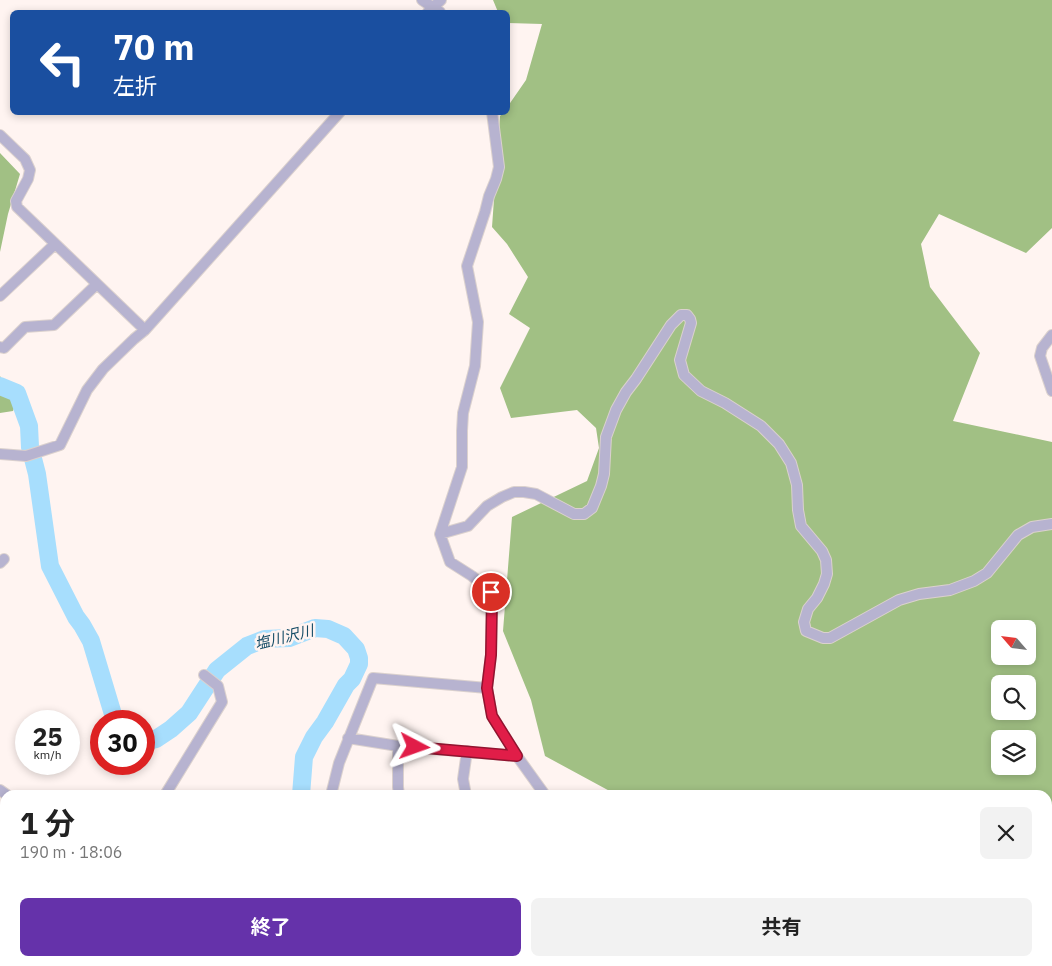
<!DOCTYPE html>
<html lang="ja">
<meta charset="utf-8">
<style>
body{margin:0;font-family:"IBM Plex Sans","Noto Sans JP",sans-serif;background:#f2f2f2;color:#222;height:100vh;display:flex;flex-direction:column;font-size:19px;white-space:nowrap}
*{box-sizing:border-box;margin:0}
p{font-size:16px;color:#767676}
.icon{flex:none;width:28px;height:28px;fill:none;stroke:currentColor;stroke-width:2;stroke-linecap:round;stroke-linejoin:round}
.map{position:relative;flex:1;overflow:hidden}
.side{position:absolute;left:0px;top:790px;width:1052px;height:176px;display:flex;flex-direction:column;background:#fff;border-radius:15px 15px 0 0;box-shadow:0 2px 8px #0003}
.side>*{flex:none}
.banner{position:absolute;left:10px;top:10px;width:500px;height:105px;border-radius:8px;box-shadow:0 2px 8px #0003;background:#1a4fa0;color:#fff;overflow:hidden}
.needle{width:32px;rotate:298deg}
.fabs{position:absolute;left:991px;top:620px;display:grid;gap:10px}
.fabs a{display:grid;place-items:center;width:45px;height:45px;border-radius:8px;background:#fff;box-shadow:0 2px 8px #0003;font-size:25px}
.speed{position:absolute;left:15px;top:710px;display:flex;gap:10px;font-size:25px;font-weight:700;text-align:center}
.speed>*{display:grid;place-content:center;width:65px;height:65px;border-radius:50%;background:#fff;box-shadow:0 2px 8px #0003;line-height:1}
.speed small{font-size:12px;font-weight:400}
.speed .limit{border:8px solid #d22;background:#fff;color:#111}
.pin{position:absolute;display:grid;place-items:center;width:42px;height:42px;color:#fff;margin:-21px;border:2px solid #fff;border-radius:50%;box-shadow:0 1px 5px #0007}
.me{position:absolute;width:55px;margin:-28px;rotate:94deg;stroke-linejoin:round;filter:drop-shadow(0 0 4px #0008)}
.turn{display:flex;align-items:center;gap:18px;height:105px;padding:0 20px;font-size:22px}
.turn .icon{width:65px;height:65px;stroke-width:2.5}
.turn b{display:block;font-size:35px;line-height:42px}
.round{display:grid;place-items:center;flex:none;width:52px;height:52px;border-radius:8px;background:#f2f2f2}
.head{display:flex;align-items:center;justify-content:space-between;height:85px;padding:0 20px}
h1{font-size:30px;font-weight:700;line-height:38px}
.button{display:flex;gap:10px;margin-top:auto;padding:10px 20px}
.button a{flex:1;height:58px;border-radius:8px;background:#6532aa;color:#fff;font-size:20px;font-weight:700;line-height:58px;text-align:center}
.button a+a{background:#f2f2f2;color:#222}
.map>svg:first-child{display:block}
</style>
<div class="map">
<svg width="1052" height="966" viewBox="0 0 1052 966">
<rect width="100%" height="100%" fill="#fff4f1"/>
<path fill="#a1c084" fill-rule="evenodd" d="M493,0H1052V228L1026,253L939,214L921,244L930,287L980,353L953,421L1052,442V966H777L765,961H1048V795H617L545,756L531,700L503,631L512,517L587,481L599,448L596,428L577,410L511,418L500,388L530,328L509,314L528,277L507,244L492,227L500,116L503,113L508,112V106L526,80L542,24L508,23V12H498ZM1000,629H1028V656H1000ZM1000,684H1028V711H1000ZM1000,739H1028V766H1000Z
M0,153L20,174L8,214L0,252Z
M0,376L16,402L13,411L0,413Z"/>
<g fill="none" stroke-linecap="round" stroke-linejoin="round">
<path stroke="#a7defd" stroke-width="18" d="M0,386L17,393L29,426L30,447L37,474L50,566L76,617L82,625L91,641L115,721
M144,742L156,739L171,729L189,713L217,670L247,646L265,639L289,638L315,628L328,629L344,636L356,649L359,658V664L352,679L346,685L325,722L314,737L304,757L301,795
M480,961L482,966"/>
<defs>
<path id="minor" d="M422,0L440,12
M428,12L441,0
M492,112L499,167L496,179L489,196L485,212L467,266L478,322L475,366L463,413L462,431V467L440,534L450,562L472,576L487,588L491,592L492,598L491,655L487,688L492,716L517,756L545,795
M0,135L25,159L30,170L28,179L16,201L17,207L145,330
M0,296L55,244
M1052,335L1042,348L1040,356L1052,391
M0,347L4,348L25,327L54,325L97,284
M0,454L26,456L60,445L87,390L103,369L134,339L145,330L340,112
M440,534L468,526L487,506L502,497L514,492H524L536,494L574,514H584L592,508L601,486L604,474L606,437L616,410L626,392L636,379L671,325L681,315H687L690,319L691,323L680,360L684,375L701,391L725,403L761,426L779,444L791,463L797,485L798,510L801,526L822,551L826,560L827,574L824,584L817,598L808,609L804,622L806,631L823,638H830L899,600L919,594L950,590L974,581L987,573L1018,535L1032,527L1052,524
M0,563L4,559
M348,738L398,746L517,756
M398,746V787L399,795
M0,790L7,795
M165,795L222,702L218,686L204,675
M331,795L339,763L373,678L487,688
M466,795L463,779L467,751
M335,961L336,966
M716,961L721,966
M47,966L48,961
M105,966L107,961"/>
<path id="major" d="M0,940L5,941
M79,961L97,966"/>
</defs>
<use href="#minor" stroke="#dbd1ce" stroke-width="12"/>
<use href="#major" stroke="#dbd1ce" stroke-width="14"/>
<use href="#minor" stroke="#b7b3d0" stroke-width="10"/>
<use href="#major" stroke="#827aac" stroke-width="12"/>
</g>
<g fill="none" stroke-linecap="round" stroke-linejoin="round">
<defs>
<path id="route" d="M415,747L517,756L492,716L487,688L491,655L492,598L491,592"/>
</defs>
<use href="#route" stroke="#92132f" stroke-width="12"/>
<use href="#route" stroke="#e11d48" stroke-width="9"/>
</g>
<g text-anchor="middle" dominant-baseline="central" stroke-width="5" stroke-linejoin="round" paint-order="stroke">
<g font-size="15" font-style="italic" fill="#164d67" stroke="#fff4f1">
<text transform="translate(284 637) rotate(-14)">塩川沢川</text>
</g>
</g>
</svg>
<div class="fabs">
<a><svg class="needle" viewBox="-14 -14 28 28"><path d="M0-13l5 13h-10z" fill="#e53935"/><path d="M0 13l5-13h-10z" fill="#767676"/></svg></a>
<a><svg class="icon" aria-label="search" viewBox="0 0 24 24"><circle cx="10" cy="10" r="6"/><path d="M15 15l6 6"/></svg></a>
<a><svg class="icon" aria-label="layers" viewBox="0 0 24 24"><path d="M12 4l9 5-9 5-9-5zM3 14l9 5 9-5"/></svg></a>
</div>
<div class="speed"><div>25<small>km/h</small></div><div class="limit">30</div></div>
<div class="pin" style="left:491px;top:592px;background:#d93025"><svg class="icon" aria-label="arrive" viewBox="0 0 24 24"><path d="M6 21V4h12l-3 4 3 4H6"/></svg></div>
<svg class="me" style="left:415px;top:747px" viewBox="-20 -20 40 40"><path d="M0-17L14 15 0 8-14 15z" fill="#e11d48" stroke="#fff" stroke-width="4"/></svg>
<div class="banner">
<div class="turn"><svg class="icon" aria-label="left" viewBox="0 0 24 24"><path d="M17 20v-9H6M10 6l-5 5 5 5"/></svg><div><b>70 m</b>左折</div></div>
</div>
<section class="side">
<div class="head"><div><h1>1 分</h1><p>190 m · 18:06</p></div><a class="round"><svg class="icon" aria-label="close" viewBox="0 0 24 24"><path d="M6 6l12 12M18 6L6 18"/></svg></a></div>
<div class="button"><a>終了</a><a>共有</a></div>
</section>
</div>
